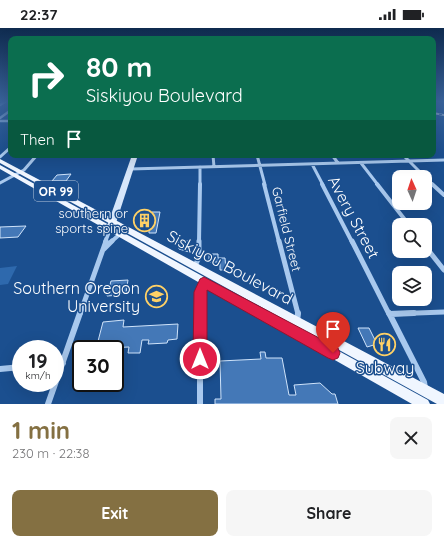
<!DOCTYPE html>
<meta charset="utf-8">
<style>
body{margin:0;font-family:Quicksand,sans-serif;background:#f6f6f6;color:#202124;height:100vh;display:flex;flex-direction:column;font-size:15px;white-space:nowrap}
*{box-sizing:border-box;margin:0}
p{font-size:13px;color:#757577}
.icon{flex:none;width:22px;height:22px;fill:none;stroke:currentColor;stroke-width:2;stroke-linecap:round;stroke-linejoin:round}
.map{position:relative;height:376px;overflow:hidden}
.panel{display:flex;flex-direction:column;background:#fff;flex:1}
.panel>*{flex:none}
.top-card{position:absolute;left:8px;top:8px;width:428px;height:122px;border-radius:8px;box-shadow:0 4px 16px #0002;background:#0b6e4f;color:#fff;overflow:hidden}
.needle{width:26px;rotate:357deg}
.buttons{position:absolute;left:392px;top:142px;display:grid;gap:8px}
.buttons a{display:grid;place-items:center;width:40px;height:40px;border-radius:8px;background:#fff;box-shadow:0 4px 16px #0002;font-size:20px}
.speed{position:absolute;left:12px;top:312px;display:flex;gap:8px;font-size:20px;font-weight:700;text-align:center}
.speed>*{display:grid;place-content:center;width:52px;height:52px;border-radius:50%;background:#fff;box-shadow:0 4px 16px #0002;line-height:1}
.speed small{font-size:10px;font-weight:400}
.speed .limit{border:2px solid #111;border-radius:6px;background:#fff;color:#111}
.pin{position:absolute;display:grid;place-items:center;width:34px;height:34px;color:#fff;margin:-41px -17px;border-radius:50% 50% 50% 0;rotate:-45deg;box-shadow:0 0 4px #0007}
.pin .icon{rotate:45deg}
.me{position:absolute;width:44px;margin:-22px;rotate:0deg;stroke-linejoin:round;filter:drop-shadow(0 0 3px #0008)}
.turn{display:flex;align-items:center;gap:14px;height:84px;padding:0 12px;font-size:18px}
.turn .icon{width:52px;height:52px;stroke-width:2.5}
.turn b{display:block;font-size:28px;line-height:34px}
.then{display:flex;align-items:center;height:38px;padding:0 12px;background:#0003;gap:8px;font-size:15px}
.round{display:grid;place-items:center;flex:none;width:42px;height:42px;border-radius:8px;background:#f6f6f6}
.headline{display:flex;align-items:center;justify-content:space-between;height:68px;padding:0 12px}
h1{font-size:24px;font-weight:800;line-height:30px;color:#847042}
.primary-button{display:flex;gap:8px;margin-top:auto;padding:8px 12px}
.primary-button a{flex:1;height:46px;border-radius:8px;background:#847042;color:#fff;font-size:16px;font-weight:800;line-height:46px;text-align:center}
.primary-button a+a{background:#f6f6f6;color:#202124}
.status{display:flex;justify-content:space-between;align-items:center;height:28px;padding:0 20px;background:#fff;direction:ltr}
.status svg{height:11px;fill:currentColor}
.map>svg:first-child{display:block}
</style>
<div class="status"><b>22:37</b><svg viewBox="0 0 49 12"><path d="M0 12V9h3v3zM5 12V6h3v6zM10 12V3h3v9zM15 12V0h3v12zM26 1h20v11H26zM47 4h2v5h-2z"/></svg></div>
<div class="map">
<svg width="444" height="376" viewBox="0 0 444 376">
<rect width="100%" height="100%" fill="#1b4f8f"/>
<path fill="#2e69ad" d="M17,238L8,256L0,257V240Z"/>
<path fill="#4478b7" stroke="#cfe3fa" d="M71,146L66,153H52L57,147Z
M152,184H160L156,205H149V199H139L142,187H151Z
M26,198L18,209L0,210V199Z
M179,213H189V224L179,221Z
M209,226H218V230H225L226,242H220V234H209Z
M128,252L126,265H121L120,267L107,268L111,253Z
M124,292L123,299L178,296L177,311L168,312L167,315L148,316L149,312H142L140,325H128L129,319L107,320L108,316L97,317L103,294Z
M358,300H369L377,316L367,319Z
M260,324H265L266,330H282L289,367H296L294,357L320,355L332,366H335L338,376H215V371H221L220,333L261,331Z"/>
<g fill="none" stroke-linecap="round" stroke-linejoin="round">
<path stroke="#a9c9ee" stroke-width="2.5" d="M0,77L5,74
M0,90L11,82
M0,93H11"/>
<path stroke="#a9c9ee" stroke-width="3" d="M213,127L214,139
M257,127L265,157
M332,127L338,135
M403,127L433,157
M0,129L11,119
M361,135L378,157
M312,136L323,157
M130,141L444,132
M0,155L24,142L37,127
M200,157V139"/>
<path stroke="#a9c9ee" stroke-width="4" d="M264,156L279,214
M322,156L352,214
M377,156L409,197
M432,156L444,167
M105,214L110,201
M111,214L120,206
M199,214L200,156"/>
<path stroke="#a9c9ee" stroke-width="5" d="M279,213L298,286
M352,213L389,286
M425,218L444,242
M104,221L112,213
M195,238L199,229V213
M80,286L106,213
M200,286V264L204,254
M390,286L444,284"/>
<path stroke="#a9c9ee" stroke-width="6" d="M200,285V376
M389,285L424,354L425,360
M390,286L414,285
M297,294L298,285
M55,336L63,335
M0,341L21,339
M48,376L80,285"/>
<path fill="#d6e6fa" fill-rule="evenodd" d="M132,127H138L114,201L113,203H107L106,201Z"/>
<path fill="#f0f6ff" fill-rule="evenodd" d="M0,131L444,366V376H437L0,135Z
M0,137L428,372L430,376H412L0,141Z"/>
<defs>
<path id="rail" d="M433,85L444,87"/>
</defs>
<use href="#rail" stroke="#fff" stroke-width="2"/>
<use href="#rail" stroke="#1b4f8f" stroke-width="1" stroke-dasharray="3" stroke-linecap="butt"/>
</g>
<linearGradient id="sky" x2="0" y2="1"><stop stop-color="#0f2b4f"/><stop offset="0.58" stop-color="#39639b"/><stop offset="1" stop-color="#39639b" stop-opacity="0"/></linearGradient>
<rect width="444" height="127" fill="url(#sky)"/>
<path fill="#e11d48" stroke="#92132f" d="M204,249L338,320L340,325L338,330L333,332L328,330L207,262V331L205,336L200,338L195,336L193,331L194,264L200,251Z"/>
<defs>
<symbol id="building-ring" viewBox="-11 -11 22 22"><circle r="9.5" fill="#1b4f8f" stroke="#ffd166" stroke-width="1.5"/><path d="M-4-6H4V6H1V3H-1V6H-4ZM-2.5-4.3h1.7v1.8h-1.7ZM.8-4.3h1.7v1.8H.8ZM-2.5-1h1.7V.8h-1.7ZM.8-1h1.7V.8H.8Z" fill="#ffd166"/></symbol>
<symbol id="university-ring" viewBox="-11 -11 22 22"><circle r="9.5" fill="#1b4f8f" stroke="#ffd166" stroke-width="1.5"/><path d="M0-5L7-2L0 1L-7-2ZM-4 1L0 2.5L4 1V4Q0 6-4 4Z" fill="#ffd166"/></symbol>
<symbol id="restaurant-ring" viewBox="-11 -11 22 22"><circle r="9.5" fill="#1b4f8f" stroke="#ffd166" stroke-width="1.5"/><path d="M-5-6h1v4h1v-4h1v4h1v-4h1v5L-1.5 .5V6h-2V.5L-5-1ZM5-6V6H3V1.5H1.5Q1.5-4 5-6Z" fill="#ffd166"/></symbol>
</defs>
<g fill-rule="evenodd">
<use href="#building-ring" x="132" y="180" width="25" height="25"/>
<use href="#university-ring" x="144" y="256" width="25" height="25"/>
<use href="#restaurant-ring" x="372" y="304" width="25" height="25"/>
</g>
<g text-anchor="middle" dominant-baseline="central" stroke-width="3" stroke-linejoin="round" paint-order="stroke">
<rect fill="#1b4f8f" stroke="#bbcadd" stroke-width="1" x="34" y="153" width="44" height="20" rx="3"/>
<g font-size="12" font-weight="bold" fill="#fff">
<text x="56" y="163">OR 99</text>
</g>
<g font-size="13" fill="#fff" stroke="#1b4f8f" text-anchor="end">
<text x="128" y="185">southern or<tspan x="128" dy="15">sports spine</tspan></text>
</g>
<g font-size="13" fill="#fff" stroke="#1b4f8f">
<text transform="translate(287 201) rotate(76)">Garfield Street</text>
</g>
<g font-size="16" fill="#fff" stroke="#1b4f8f">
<text transform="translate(354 189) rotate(62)">Avery Street</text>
<text transform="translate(230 239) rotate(28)">Siskiyou Boulevard</text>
</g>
<g font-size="16" fill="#fff" stroke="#1b4f8f" text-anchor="end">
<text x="140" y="260">Southern Oregon<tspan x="140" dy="18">University</tspan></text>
<text x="385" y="340" text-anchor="middle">Subway</text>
</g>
</g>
</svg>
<div class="buttons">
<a><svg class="needle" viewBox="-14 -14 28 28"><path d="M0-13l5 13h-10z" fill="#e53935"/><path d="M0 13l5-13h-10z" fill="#757577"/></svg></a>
<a><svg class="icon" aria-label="search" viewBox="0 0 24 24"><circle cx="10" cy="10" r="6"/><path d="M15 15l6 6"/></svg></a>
<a><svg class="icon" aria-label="layers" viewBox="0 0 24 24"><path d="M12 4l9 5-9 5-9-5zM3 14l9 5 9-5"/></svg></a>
</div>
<div class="speed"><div>19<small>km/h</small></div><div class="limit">30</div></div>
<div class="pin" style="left:333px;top:325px;background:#d93025"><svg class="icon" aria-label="arrive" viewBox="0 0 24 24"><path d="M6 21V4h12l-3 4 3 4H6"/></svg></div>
<svg class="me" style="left:200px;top:331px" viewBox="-20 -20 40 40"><circle r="17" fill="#e11d48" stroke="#fff" stroke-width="3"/><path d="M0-11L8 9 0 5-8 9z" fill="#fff"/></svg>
<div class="top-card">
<div class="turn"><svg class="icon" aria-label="right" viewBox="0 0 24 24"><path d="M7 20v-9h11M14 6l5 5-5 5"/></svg><div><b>80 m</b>Siskiyou Boulevard</div></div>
<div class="then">Then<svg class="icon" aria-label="arrive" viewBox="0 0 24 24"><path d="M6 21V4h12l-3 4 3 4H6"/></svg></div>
</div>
</div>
<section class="panel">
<div class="headline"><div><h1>1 min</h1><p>230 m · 22:38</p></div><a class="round"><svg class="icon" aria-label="close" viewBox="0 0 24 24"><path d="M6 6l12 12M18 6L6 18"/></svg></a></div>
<div class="primary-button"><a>Exit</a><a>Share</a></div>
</section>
